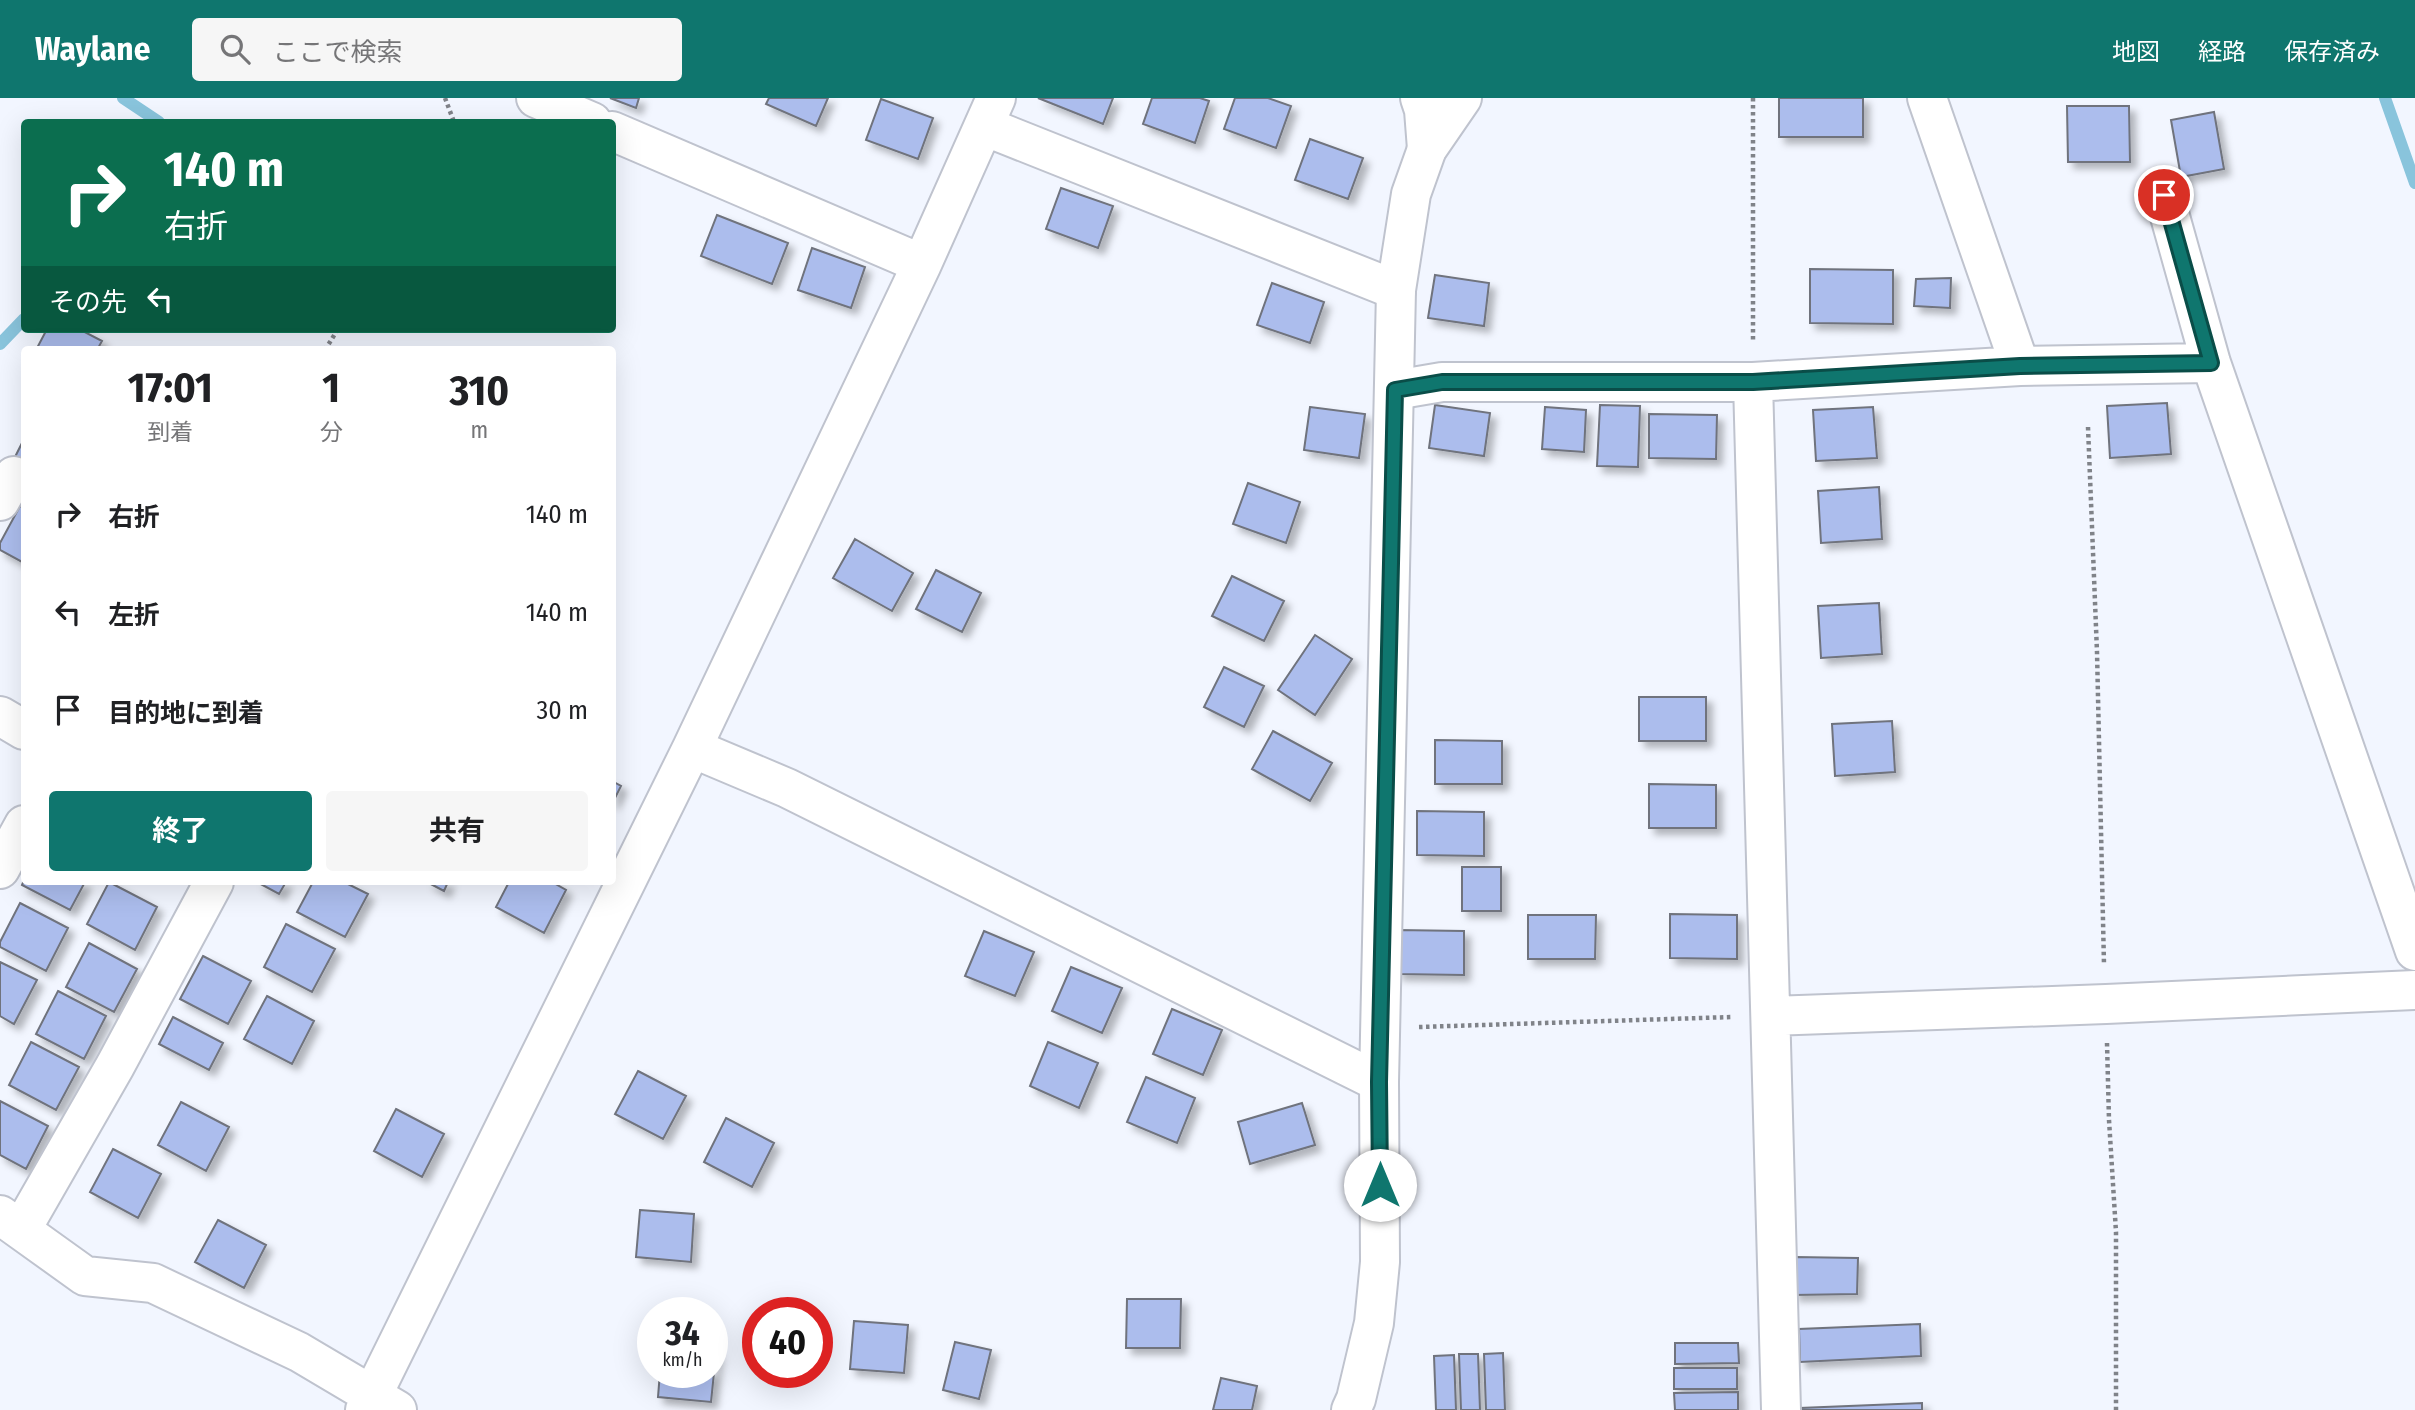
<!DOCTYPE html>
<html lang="ja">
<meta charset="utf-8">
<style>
body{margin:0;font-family:"Fira Sans Condensed","Noto Sans JP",sans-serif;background:#f6f6f6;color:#202124;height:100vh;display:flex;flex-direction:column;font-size:26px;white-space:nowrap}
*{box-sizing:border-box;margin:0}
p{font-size:23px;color:#757577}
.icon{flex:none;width:38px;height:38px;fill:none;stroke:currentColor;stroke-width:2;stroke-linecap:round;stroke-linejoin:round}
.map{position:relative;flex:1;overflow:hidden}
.panel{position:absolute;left:21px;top:248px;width:595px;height:539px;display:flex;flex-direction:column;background:#fff;border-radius:7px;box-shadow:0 7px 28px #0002}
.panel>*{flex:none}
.banner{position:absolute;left:21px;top:21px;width:595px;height:214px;border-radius:7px;box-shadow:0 7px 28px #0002;background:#0b6e4f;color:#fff;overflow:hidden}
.speed{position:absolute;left:637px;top:1199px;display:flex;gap:14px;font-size:35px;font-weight:700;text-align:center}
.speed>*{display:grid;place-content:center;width:91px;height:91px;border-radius:50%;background:#fff;box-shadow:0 7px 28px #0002;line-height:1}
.speed small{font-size:18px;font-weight:400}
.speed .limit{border:10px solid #d22;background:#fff;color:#111}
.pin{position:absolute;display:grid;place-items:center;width:60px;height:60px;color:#fff;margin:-30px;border:4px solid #fff;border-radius:50%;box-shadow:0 2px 7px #0007}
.me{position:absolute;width:77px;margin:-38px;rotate:0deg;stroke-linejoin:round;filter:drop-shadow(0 0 5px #0008)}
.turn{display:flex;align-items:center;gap:24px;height:147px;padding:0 28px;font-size:32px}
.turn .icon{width:91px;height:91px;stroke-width:2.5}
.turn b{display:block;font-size:49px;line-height:60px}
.then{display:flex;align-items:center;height:66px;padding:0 28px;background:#0003;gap:14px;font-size:26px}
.eta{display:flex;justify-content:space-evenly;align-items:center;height:119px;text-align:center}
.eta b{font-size:42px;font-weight:700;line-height:49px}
.button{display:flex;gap:14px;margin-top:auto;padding:14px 28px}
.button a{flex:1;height:80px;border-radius:7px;background:#0f766e;color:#fff;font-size:28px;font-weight:700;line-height:80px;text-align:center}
.button a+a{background:#f6f6f6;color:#202124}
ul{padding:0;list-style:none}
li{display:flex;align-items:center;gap:21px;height:98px;padding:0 28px}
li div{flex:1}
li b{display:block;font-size:26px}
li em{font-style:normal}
header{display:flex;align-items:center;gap:42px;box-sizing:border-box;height:98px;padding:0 35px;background:#0f766e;color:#fff}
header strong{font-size:33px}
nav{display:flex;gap:38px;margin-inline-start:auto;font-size:24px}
.search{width:490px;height:63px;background:#f6f6f6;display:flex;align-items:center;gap:18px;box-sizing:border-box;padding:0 24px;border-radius:7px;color:#757577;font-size:26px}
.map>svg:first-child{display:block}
</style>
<header>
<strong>Waylane</strong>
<div class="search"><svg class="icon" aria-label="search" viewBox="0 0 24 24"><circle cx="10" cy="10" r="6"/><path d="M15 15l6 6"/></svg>ここで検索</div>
<nav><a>地図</a><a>経路</a><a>保存済み</a></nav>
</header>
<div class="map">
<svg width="2415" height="1312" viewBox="0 0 2415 1312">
<defs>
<filter id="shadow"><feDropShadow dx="6" dy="6" stdDeviation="3.5" flood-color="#0004"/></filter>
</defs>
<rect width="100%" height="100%" fill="#f2f6ff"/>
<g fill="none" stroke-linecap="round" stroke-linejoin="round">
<path stroke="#89c4dc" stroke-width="12" d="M123,0L159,24
M2385,0L2415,85
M0,246L24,221"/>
</g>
<path fill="#acbded" stroke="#6f737d" stroke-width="2" filter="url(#shadow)" d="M610,0H639L636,10Z
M769,0H828L816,28L766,6Z
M1038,0H1113L1103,26Z
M1152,0H1200L1209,3L1195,45L1143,26Z
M1235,0H1268L1291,8L1276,50L1224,31Z
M1779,0H1863V39H1779Z
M881,1L933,20L918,61L866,42Z
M2067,8H2129L2130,64H2068Z
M2214,14L2224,71L2181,79L2171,22Z
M1310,41L1363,60L1348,101L1295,82Z
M1061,90L1113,108L1098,150L1046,131Z
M717,117L788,145L772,186L701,158Z
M812,150L865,169L851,210L798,192Z
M1810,171L1893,172V226L1810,225Z
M1435,177L1489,185L1484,228L1428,220Z
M1951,180L1950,210L1914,208L1916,181Z
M1272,185L1324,204L1310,245L1257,227Z
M47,231H79L102,243L97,252H36Z
M2167,305L2171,356L2110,360L2107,308Z
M1435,307L1490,315L1484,358L1429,350Z
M1600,307L1640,308L1638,369L1597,368Z
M1310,309L1365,316L1359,360L1304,352Z
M1545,309L1586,312L1584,354L1542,351Z
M1873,309L1877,360L1816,363L1813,312Z
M1649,316L1717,317L1716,361L1649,360Z
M24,341V365L15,359Z
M1248,385L1300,404L1286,445L1233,426Z
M1879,389L1882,441L1821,445L1818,393Z
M20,408L24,410V465L0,452V445Z
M855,441L913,475L892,513L833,480Z
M936,472L981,495L962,534L916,511Z
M1232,478L1284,503L1264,543L1212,518Z
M1879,505L1882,556L1821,560L1818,508Z
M1315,537L1352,561L1315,617L1278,592Z
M1224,569L1264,588L1244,629L1204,609Z
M1639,599H1706V643H1639Z
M1892,623L1895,674L1835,678L1832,626Z
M1273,633L1332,665L1310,703L1252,671Z
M1435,642L1502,643V686H1435Z
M612,683L621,688L612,706Z
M1649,686L1716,687V730H1649Z
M1417,713L1484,714V758L1417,757Z
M1462,769H1501V813H1462Z
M24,782V784H85L70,812L22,787Z
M109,784L157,809L135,852L87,826Z
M257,784H286L279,796Z
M313,784H344L368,796L345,839L297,814Z
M427,784H448L444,793Z
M509,784H552L566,792L544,835L496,809Z
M20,805L68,830L46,873L0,849V844Z
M1670,816L1737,817V861L1670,860Z
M1528,817H1596L1595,861H1528Z
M286,826L335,851L312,894L264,869Z
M1397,832L1464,833V877L1397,876Z
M984,833L1034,854L1015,898L965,878Z
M89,845L137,871L114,914L66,889Z
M203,858L251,883L228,926L180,901Z
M0,864L37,882L14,926L0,918Z
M1071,869L1122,890L1102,935L1052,913Z
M58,893L106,918L84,961L36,936Z
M267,898L314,923L292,966L244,941Z
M1172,911L1222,932L1203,977L1153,956Z
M173,919L223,945L209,972L159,946Z
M31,944L79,969L56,1012L9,987Z
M1048,944L1098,965L1079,1010L1030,988Z
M638,973L686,998L663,1041L615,1016Z
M1146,979L1195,1000L1177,1045L1127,1024Z
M0,1003L48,1028L26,1071L0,1057Z
M181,1004L229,1029L206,1073L158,1047Z
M1302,1005L1315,1047L1250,1066L1238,1024Z
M396,1011L444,1036L422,1079L374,1053Z
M726,1020L774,1045L752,1089L704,1064Z
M113,1051L161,1076L138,1120L90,1094Z
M640,1112L694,1116L691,1164L636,1159Z
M218,1122L266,1147L244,1190L195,1164Z
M1795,1159L1858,1160L1857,1196L1793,1197Z
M1127,1201H1181L1180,1250H1126Z
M854,1223L908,1227L904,1275L850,1271Z
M1920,1226L1921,1258L1800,1264L1799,1231Z
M955,1244L991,1252L979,1301L943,1292Z
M1675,1245H1738L1739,1265L1675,1266Z
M712,1255H716L711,1304L658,1299L660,1274H712Z
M1503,1255L1505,1312H1486L1484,1256Z
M1459,1256H1478L1480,1312H1461Z
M1454,1257L1456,1312H1436L1434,1258Z
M1674,1270H1737V1291H1674Z
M1221,1280L1257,1288L1252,1312H1213Z
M1738,1294V1312H1675L1674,1295Z
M1922,1305V1312H1800V1310Z"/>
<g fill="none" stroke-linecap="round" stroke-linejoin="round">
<defs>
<path id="minor" d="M536,0L592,24
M1420,0L1424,12L1427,51
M1927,0L2020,268
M984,28L1396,192
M612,33L922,166
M2164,97L2211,265L2415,853
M1753,284L1781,1312
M1395,292L1442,284H1753L2020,268L2211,265
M0,403L14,378L24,385
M0,618L24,632
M692,650L787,690L1379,984
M0,771L24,727
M1771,918L2106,906L2415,892
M0,1117L85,1178L153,1185L299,1254L397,1312
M21,1132L115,968L214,784
M365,1312L692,650L922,166L996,0"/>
<path id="tertiary" d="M1351,1312L1356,1301L1374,1225L1380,1164L1379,984L1396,192L1411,96L1427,51L1462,0"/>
</defs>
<use href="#minor" stroke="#bfc3ce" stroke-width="42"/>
<use href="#tertiary" stroke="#bfc3ce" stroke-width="42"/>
<path stroke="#808389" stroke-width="4.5" stroke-dasharray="3.5 3.5" stroke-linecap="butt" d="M445,0L454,24
M1753,0V245
M325,252L338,231
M2088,329L2097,554L2104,867
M1419,929L1732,919
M2107,945L2109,1022L2116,1134V1312"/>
<use href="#minor" stroke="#fff" stroke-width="38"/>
<use href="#tertiary" stroke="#fff" stroke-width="38"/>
</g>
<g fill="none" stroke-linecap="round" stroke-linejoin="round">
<defs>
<path id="route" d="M1380,1087L1379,984L1395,292L1442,284H1753L2020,268L2211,265L2164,97"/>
</defs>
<use href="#route" stroke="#0a4d48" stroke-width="18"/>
<use href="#route" stroke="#0f766e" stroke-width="12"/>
</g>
</svg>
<div class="speed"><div>34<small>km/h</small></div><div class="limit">40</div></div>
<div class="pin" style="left:2164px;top:97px;background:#d93025"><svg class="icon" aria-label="arrive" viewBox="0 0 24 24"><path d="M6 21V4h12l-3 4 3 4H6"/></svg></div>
<svg class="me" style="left:1380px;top:1087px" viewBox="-20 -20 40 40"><circle r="19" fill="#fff"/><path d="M0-13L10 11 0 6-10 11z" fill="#0f766e"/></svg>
<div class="banner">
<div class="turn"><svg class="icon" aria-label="right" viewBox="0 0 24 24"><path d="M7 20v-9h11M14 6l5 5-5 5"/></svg><div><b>140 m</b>右折</div></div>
<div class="then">その先<svg class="icon" aria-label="left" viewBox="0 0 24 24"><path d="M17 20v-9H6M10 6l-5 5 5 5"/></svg></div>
</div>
<section class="panel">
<div class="eta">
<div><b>17:01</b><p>到着</p></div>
<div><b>1</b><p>分</p></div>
<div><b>310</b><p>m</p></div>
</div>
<ul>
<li><svg class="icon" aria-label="right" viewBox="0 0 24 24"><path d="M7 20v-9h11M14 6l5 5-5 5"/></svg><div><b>右折</b></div><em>140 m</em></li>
<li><svg class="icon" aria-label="left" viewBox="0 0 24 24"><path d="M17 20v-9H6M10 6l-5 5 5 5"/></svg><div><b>左折</b></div><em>140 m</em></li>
<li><svg class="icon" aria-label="arrive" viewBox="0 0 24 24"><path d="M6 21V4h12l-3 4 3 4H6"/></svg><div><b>目的地に到着</b></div><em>30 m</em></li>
</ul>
<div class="button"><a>終了</a><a>共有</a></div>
</section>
</div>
